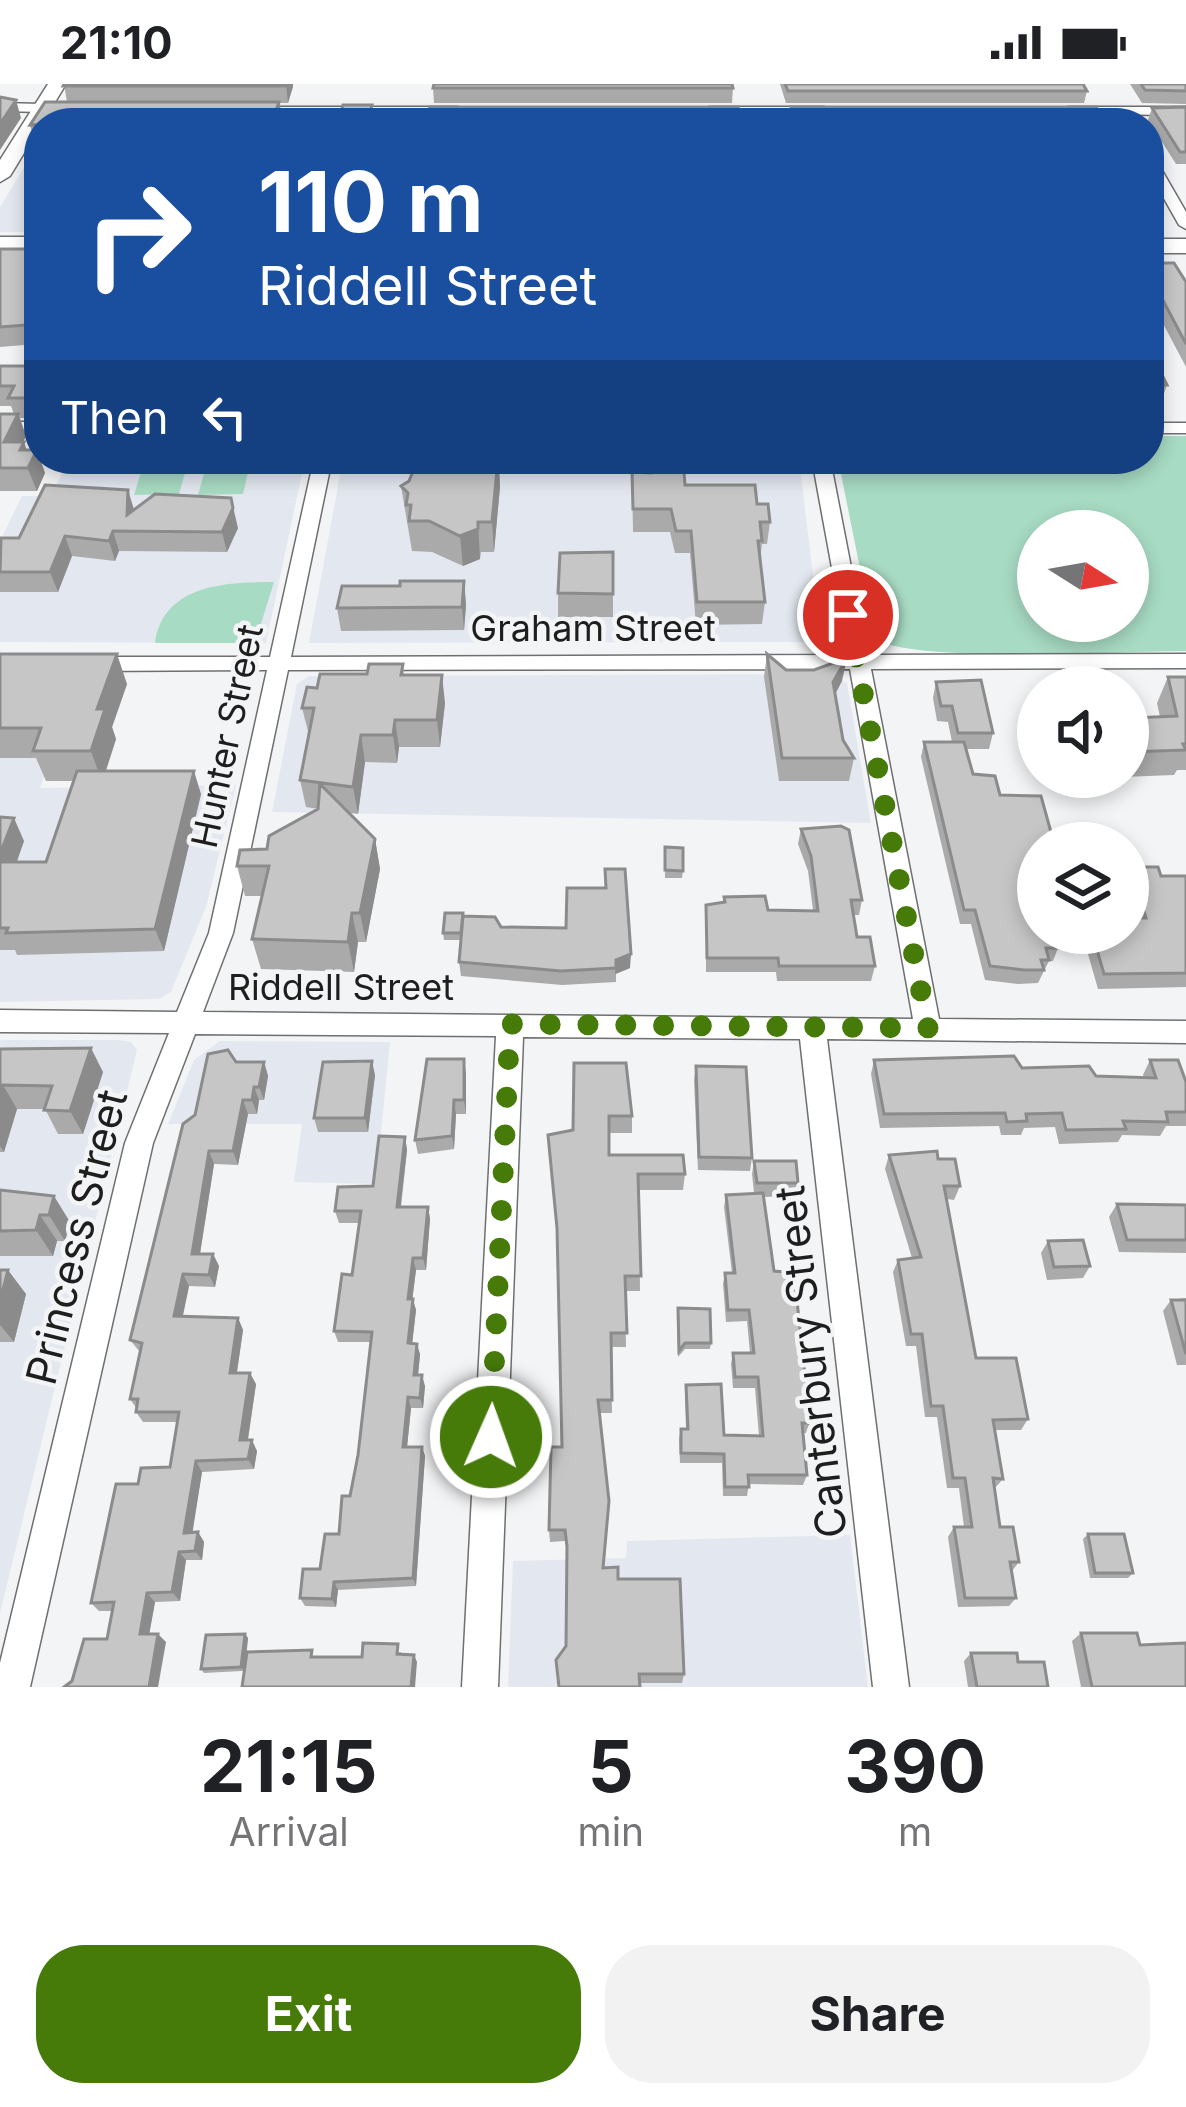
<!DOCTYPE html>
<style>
body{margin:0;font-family:Inter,sans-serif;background:#f2f2f2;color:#202124;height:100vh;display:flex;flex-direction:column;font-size:45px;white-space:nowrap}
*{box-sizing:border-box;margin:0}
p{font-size:39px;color:#757577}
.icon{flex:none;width:66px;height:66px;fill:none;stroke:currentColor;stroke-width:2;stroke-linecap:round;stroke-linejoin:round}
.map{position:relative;height:1603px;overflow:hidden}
.details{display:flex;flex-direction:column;background:#fff;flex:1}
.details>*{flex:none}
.banner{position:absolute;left:24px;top:24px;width:1140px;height:366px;border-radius:48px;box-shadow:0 6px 18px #0003;background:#1a4fa0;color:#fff;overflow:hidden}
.needle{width:78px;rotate:101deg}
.fabs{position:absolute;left:1017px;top:426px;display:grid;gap:24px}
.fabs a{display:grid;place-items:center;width:132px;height:132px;border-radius:50%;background:#fff;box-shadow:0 6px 18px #0003;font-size:60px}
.pin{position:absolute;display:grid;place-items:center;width:102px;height:102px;color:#fff;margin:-51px;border:6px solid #fff;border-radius:50%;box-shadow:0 3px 12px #0007}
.me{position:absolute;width:132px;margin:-66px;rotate:2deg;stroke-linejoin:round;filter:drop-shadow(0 0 9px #0008)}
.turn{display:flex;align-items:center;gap:42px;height:252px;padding:0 36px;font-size:54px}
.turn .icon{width:156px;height:156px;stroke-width:2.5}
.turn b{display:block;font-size:84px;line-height:102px}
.then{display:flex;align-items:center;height:114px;padding:0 36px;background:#0003;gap:24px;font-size:45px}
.eta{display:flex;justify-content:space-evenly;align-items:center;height:204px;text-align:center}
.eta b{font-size:72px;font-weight:700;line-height:84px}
.cta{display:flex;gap:24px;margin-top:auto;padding:24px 36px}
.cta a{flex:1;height:138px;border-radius:48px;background:#467a09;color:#fff;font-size:48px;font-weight:700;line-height:138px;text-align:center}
.cta a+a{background:#f2f2f2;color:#202124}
.status{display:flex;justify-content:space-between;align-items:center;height:84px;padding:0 60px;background:#fff;direction:ltr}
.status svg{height:33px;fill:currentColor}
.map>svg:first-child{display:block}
</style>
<div class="status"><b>21:10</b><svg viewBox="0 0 49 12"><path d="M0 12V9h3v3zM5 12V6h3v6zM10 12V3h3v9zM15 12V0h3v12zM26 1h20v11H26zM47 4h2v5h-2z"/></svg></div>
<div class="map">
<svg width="1186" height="1603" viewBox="0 0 1186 1603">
<rect width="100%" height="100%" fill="#f3f4f5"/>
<path fill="#e3e8f0" d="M39,59V148H0V123Z
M69,375H305L266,559L0,558V457L22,412H51Z
M343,375H799L821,558L309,559Z
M831,590L847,599L871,739L272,728L297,600L309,592Z
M77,596L40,704L236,701L206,823L171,908L159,915L0,918V597Z
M0,956H118L131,958L137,966L0,1529Z
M220,957L390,958L376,1100L294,1098L302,1040H168L194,976Z
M850,1451L868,1603H508L513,1477L626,1474L627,1457Z"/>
<path fill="#a8dbc3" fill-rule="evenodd" d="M1149,352H1186V567C1127,567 909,580 874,554L838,375H1149ZM1038,447H1128V537H1038Z
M145,375H189L179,410L134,411Z
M208,375H251L243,410L198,411Z
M274,498L255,559H155C163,500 227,498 274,498Z"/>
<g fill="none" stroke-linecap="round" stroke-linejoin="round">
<defs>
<path id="street" d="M0,19L42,20L48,24L42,28L0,27Z
M253,23H458L464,27L458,31L248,30L247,27Z
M709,23H824L830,27L824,31L704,30L703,27Z
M1069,23H1186V31L1064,30V24Z
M1149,72L1156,76L1186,128V145L1179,141L1149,88Z
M0,338H39V348H0Z
M1149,339H1186V349H1149Z
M314,375H332L291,573L848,571L812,375H830L868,571L1186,570V584L871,585L939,935L1186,937V959L827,955L909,1603H873L800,955L523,953L498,1603H462L496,952L195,950L153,1059L30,1603H0V1579L125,1059L169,949L0,948V926L177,928L209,849L267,586L90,587L80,580L90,573H270ZM850,585L913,935L203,928L233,849L288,586Z"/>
<path id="primary" d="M48,0H66L10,92L0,98V76Z
M0,153H39V167H0Z
M1149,155H1186V169H1149Z"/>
</defs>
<use href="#street" stroke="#6e6f70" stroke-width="3"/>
<use href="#primary" stroke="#6e6f70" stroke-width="3"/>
<use href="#street" fill="#fff" fill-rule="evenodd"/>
<use href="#primary" fill="#fff" fill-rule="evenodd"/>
</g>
<path fill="#aaaaab" d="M64,0H293L288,19H280L282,34L312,39H39V59H35L30,41L67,18Z
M780,0H1083L1087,7L1084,19H786Z
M1130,0H1186V20L1142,19Z
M433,4H733L732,19H434Z
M1186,23V80H1176L1148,36L1152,24Z
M1149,106L1159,122L1155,135L1149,134Z
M0,165H39V325L35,334H20L26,352L23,358L26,366L40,375L45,389L37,407H0V330H14L11,322H0V282H25L37,260L0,263Z
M1149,179L1186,198V283L1149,213Z
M1149,264L1167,301L1162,315H1149Z
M650,375H683L685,401L757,420L770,438L767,460H762L760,476L765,518L762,540L696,541L690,469H675L670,448H633L632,388L650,389Z
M401,402L500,403L494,468H481L480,475L463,482L432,468L412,467Z
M128,406L134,426L238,444L227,468L119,467L115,477L72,472L58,508H0V457L19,454Z
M613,468V533H558V509Z
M464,497L466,521L464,546L341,547L337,524L400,502Z
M0,570L127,600L112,643L116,655L106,687L201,710L164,867L17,871L15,866H0V733L24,757L17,778H46L74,697H46L36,674H0Z
M767,570L786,586L842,597L835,610L843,656L854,674L849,697H779L764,593Z
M403,580L404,591L445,619L440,663H399L397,679L365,678L358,730L350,729L375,755L380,785L366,858H358L354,888L261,885L252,855L262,812H245L237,782L267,765L318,725L306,723L300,696L309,651L302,624L317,604Z
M1168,593H1186V686H1177L1174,691L1071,695V693H1128V620L1133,634L1160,633L1157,619Z
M936,598L993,649L989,665H966L973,690L1038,849H1071L1070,851H1055L1058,864L1053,877H1049L1038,899L1018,900L985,896L971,840H960L921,673L924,658H952L948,638L937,637L933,614Z
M801,745L862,816L859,831H853L857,853L875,882L871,897H777L776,888H706V821L768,826H813L808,787L798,760Z
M665,763L683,787L682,794H665Z
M1130,783L1161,792H1186V903L1098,905L1082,849H1128L1134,834L1128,814V787Z
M463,832L501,843L630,884L616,890V898L562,901L461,892L459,878L461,856H444L443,849Z
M0,965L103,988L83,1050H58L45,1025H17L4,1068H0Z
M464,975L466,1030H456L454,1065L418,1070L415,1056Z
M874,976L1022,984L1096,992L1144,993L1143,991L1150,976L1186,998V1042H1166L1160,1052L1122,1051L1118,1058L1059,1060L1055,1043L1024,1044L1021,1051H1001L999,1042L880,1044L871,990Z
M236,978H264L268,992L264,1016H259L257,1030H248L238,1081L214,1080L200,1170H213L219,1182L215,1203L189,1202L183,1232L238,1234L243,1246L237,1289L256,1300L248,1356L257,1367L254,1385L202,1388L192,1448H198L204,1458L202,1476H186L180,1517L155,1518L149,1550L166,1558L72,1597L107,1555L113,1527H99L91,1519L138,1400L170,1383L178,1338H143L136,1328L137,1325L130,1315L140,1268L130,1256L195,1031Z
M574,979L632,1032V1049H609V1071L685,1090L683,1106H639L640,1207H625L626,1263H611L612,1329H600L604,1484L618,1495L684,1590L682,1599H640L566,1562L567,1469L565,1457L550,1458L549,1446L562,1363L557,1155L573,1046Z
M696,982L752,1074L750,1087L698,1086L694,996Z
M375,991L368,1048H318L314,1034Z
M405,1053L407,1066L401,1123H428L430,1135L426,1186H416L412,1215L416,1226L412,1259L420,1270L418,1291L425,1302L423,1324H411L407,1363H422L425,1372L416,1502L338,1506L336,1523L305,1522L300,1514L320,1485L339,1450L350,1412L358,1371L371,1258H338L334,1247L352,1191L359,1139H339L335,1127L373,1102Z
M889,1071L938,1075L960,1102L954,1116L947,1115L976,1274L1028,1335L1021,1346H995L1003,1395L994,1405L1000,1443L1019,1478L1012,1487L1016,1514L1009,1522L958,1523L948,1453L954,1443H964L959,1404H947L937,1333H925L916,1262H906L893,1188L898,1176L912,1174L885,1085Z
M754,1077L798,1099L795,1112L764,1113L774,1187L810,1339L806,1349H803L807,1391L803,1401L749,1400L747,1412H723L722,1379H680L679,1355L681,1345H686L685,1311L686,1301L724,1351L759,1352L755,1304H733L731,1280L733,1269H750L747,1237L726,1238L723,1200L725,1189H732L724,1123L726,1111L754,1109L752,1090Z
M0,1106L70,1138L65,1157H57L53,1172H0Z
M1117,1120L1186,1121V1169L1119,1168L1109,1133Z
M1048,1157L1090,1182L1083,1194L1047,1196L1041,1169Z
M0,1186L26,1210L14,1258H0Z
M1186,1214V1281H1177L1163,1227L1171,1216Z
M677,1231L711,1259L710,1265H685L678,1273Z
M1088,1450L1133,1489L1128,1494H1090L1083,1455Z
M1081,1549L1140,1561L1186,1603H1081L1072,1557Z
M245,1550L248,1554L246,1577L317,1573H362L401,1568V1570L417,1578L204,1589L201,1585Z
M971,1569L1018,1578L1048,1603H968L964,1577Z"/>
<path fill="#8b8b8b" d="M286,0H293V3L288,19Z
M16,16L21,34L0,66V40Z
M279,18L282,35L281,39H274Z
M372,21L374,39H367Z
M34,302L39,317V325L35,334L29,314Z
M18,330L26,352L13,381L4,358Z
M24,358L31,379L37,366L45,389L37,407L20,366Z
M499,375L500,403L494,468L492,438Z
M128,406L134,426L127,431Z
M231,414L238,444L227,468L222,448Z
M478,438L480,475L463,482L460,452Z
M113,447L119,467L115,477L109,457Z
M65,452L72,472L58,508L50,488Z
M464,497L466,521L464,546L462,523Z
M117,570L127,600L112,643L116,655L102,698L91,667L97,625Z
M847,574L842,597L829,622L833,598Z
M442,591L445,619L440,663L437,636Z
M395,636L399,663L397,679L393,651Z
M361,651L365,678L358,730L353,703Z
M194,687L201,710L164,867L155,845Z
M14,734L24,757L8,800L0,783V770Z
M375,755L380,785L366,858L360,829Z
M352,829L358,858L354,888L348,858Z
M631,870L630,884L615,890L616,876Z
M91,964L103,988L83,1050L70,1027Z
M464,975L466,989V1030L464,1016Z
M372,977L375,991L368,1048L365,1034Z
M264,978L268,992L264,1016L259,1003Z
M3,1001L17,1025L4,1068L0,1062V1011Z
M254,1003L259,1016L257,1030L252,1016Z
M243,1016L248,1030L238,1081L233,1067Z
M454,1016L456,1030L454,1065L452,1052Z
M405,1053L407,1066L399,1135L397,1123Z
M209,1067L214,1080L198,1182L192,1170Z
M54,1112L70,1138L65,1157L49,1131Z
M428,1123L430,1135L426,1186L423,1174Z
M40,1131L57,1157L53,1172L36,1146Z
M213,1170L219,1182L215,1203L209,1191Z
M413,1174L416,1186L411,1226L408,1215Z
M8,1186L26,1210L14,1258L0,1241V1217Z
M183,1190L189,1202L180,1244L174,1232Z
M413,1215L416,1226L411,1270L408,1259Z
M238,1234L243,1246L235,1300L230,1289Z
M417,1260L420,1270L417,1302L414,1291Z
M250,1289L256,1300L246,1367L240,1356Z
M422,1291L425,1302L423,1324L420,1314Z
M408,1313L411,1324L406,1373L403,1363Z
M252,1356L257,1367L254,1385L248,1375Z
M422,1363L425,1372L416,1502L413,1494Z
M196,1377L202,1388L191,1458L184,1449Z
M198,1448L204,1458L202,1476L195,1467Z
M179,1468L186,1476L180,1517L172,1508Z
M334,1498L338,1506L336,1523L332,1515Z
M147,1509L155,1518L148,1557L140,1550Z
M158,1550L166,1558L158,1603H149Z
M245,1550L248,1554L244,1587L241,1583Z
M414,1571L417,1578L415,1603H411Z"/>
<path fill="#c6c6c7" stroke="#8b8b8b" stroke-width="3" d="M64,0H286L285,2H63Z
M434,0H732L733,4H433Z
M785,0H1083L1087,7H788Z
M1141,0H1186V7L1145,6Z
M0,13L16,16L0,40Z
M45,18H279L273,35H219L218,39H144L146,33H74L67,39L30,41Z
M343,21H372L367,39H338Z
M430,23H738L741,39H424Z
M791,23H1096L1106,39H796Z
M1186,23V68H1180L1152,24Z
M282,34H312L310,39H280Z
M1149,106L1159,122L1149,121Z
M0,165H39V240L0,243Z
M1149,179H1174L1186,198V260L1149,190Z
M39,256V302H34L29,314H8L14,302H0V282H25Z
M1149,264L1167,301H1149Z
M0,330H18L4,358H24L20,366H37L28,384H0Z
M418,375H498L492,438H478V445L460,452L429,437H409L411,421H406L408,409L401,402L409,397Z
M651,375H683L685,401H755L757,420H768L770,438H760L762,457H758L765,518H697L691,447H676L671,425H633L632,388L651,389Z
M45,401L128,406L127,431L155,410L231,414L233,424L222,448L113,447L109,457L65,452L50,488H0L1,454H19Z
M613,468V510L558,509L560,469Z
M400,497H464L462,523L337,524L342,502H400Z
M0,570H117L97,625H105L91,667H33L41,644H0Z
M767,570L786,586H814L847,574L833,598L843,656L854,674H782Z
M369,580H403L401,591H442L437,636H395L393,651H361L353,703L300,696L314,624H302L307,603L317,604L320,590H367Z
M1168,593H1186V660H1183L1186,666L1128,668V620L1133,634L1177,632Z
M1069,594H1108L1111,603H1069Z
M981,596L993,649H958L952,622H941L936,598Z
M924,658H964L973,690L995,692L1000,711L1041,712L1054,759H1038V849H1054L1058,864H1046L1049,876H1041L1044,886H1024L990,882L975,826H964Z
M77,687H194L155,845L6,849L8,844H0V778H46Z
M320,700L375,755L360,829H352L348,858L252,855L269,782H237L240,766L267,765L269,752L318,725Z
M0,733L14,734L0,770Z
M841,742L849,746L862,816H851L857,853H870L875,882H779L778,874H707L706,821L725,818L724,813L765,812L768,826L818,827L811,772L801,745Z
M665,763L683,764V787L665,786Z
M1130,783H1158L1161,792H1186V889L1104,890L1092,849H1128V834H1146Z
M605,785H625L631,870L616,876V884L561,887L459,878L463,832L495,833L501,843L566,844L567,804H606Z
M445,829H463L461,849H443Z
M91,964L70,1027L44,1026L52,1002L3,1001L0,1011V965Z
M228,966L236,978H264L259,1003H254L252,1016H243L233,1067H209L192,1170H213L209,1191L183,1190L174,1232L238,1234L230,1289H250L240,1356H252L248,1375L196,1377L184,1449L198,1448L195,1467L179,1468L172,1508L147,1509L140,1550H158L149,1603H64L72,1597L84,1555H107L114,1518L91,1519L116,1400H138L141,1384L170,1383L179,1328H136L138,1315H130L142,1259L130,1256L183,1040L195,1031L208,970Z
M1014,972L1022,984L1089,982L1096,992L1156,994L1150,976H1178L1186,998V1028H1166L1168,1038L1123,1037L1126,1045L1066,1046L1062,1029L1026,1030L1027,1037L1007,1038L1005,1029L884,1030L874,976Z
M427,975H464V1016H454L452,1052L415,1056Z
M372,977L365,1034H314L323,978Z
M574,979H626L632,1032H609V1071H683L685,1090H638L641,1192H625L627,1249H611L612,1316H598L609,1417L603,1484L618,1483V1495H680L684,1590H639L640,1603H559L556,1576L566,1562L567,1462L565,1446H549L551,1363H562L557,1144L548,1051L573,1046Z
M696,982L746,983L752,1074L699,1073Z
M379,1052L405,1053L397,1123H428L423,1174H413L408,1215H413L408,1259L417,1260L414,1291H422L420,1314L408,1313L403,1363H422L413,1494L334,1498L332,1515L300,1514L303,1485H320L325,1450H339L342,1412H350L358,1371L372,1248L334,1247L342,1190L352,1191L361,1127H335L338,1103L373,1102Z
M937,1067L938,1075H955L960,1102H944L976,1274H1016L1028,1335L993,1336L1003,1395L993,1394L1000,1443H1013L1019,1478H1010L1016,1514H965L954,1443H972L965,1394H953L943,1322H931L922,1250H911L898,1176L921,1173L889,1071Z
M754,1077H796L798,1099H757Z
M0,1106L54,1112L49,1131H40L36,1146L0,1147Z
M763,1109L774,1187L785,1188L788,1207H796L810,1339H802L807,1391H748L749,1403H725L724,1370L681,1369V1345H688L686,1301L721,1300L724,1351L763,1352L758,1293H735L733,1269H754L749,1226H728L725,1189H735L726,1111Z
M1117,1120L1186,1121V1156H1127Z
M1083,1156L1090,1182L1054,1183L1048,1157Z
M0,1186H8L0,1217Z
M1171,1216H1186V1270Z
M678,1224L710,1225L711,1259H685L679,1267Z
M1088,1450H1124L1133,1489H1095Z
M1081,1549H1137L1140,1561L1186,1559V1603H1092Z
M245,1550L241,1583L201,1585L206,1551Z
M363,1559L398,1560L397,1570L414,1571L411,1603H242L247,1568L312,1566L311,1573H362Z
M971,1569H1017L1018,1578H1044L1048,1603H977Z"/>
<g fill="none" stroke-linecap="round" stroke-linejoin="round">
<path stroke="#467a09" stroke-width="21" stroke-dasharray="0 37.8" d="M491,1353L510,940L928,944L848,531"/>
</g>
<g text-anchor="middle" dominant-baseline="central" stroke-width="9" stroke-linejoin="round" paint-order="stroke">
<g font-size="36" fill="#1e1e1e" stroke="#f3f4f5">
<text x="593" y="544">Graham Street</text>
<text transform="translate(227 652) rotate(-78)">Hunter Street</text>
<text x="341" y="903">Riddell Street</text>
</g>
<g font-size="42" fill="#1e1e1e" stroke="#f3f4f5">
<text transform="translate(76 1153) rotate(-76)">Princess Street</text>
<text transform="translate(810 1278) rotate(-97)">Canterbury Street</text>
</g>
</g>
</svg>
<div class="fabs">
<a><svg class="needle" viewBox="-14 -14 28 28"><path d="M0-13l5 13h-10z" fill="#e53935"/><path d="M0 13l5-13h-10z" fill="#757577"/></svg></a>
<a><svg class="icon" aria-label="sound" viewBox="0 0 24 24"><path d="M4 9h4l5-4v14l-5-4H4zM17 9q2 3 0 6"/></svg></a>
<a><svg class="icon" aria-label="layers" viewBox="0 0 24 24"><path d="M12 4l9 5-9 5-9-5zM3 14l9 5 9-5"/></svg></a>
</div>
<div class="pin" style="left:848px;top:531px;background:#d93025"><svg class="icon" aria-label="arrive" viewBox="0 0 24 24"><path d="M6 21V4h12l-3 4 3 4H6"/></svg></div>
<svg class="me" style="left:491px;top:1353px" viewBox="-20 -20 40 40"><circle r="17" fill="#467a09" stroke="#fff" stroke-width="3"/><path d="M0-11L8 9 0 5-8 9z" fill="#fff"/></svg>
<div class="banner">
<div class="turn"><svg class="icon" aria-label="right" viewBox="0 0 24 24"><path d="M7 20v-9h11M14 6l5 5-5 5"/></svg><div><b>110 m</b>Riddell Street</div></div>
<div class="then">Then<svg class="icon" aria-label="left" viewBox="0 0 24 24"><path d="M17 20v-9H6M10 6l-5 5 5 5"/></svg></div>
</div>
</div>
<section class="details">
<div class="eta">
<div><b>21:15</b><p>Arrival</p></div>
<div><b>5</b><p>min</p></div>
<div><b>390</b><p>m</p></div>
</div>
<div class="cta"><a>Exit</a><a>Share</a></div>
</section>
